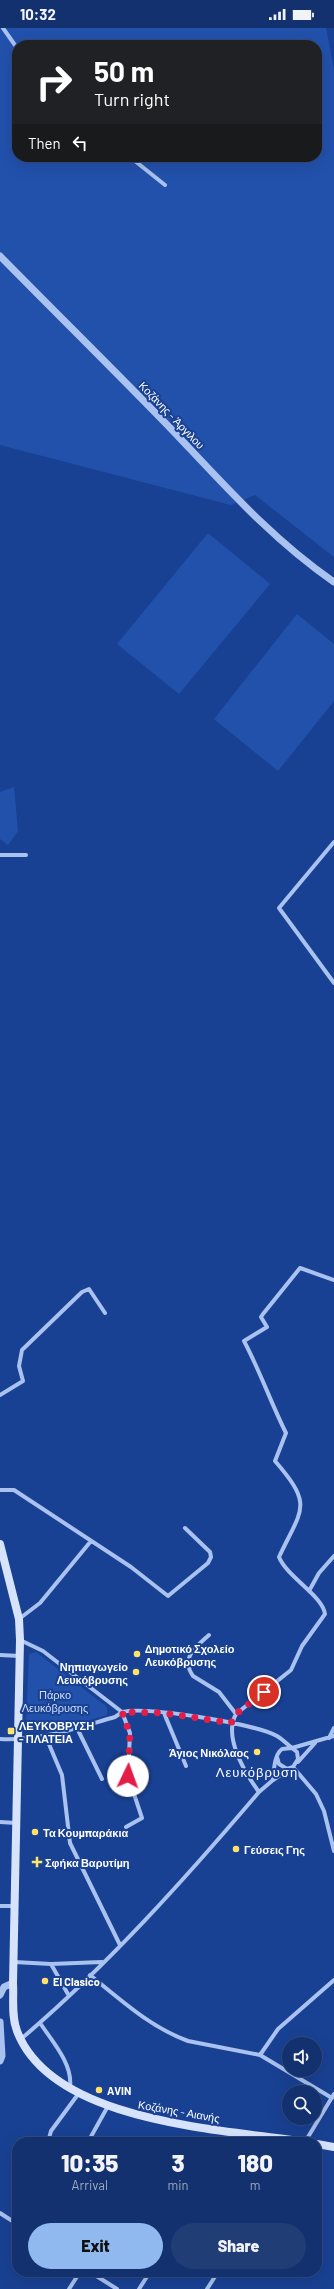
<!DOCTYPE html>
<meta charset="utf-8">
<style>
body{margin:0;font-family:Barlow,sans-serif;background:#203d76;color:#f1f3f6;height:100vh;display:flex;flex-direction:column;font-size:15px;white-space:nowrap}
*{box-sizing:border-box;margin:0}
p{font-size:13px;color:#9da9c2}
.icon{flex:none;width:22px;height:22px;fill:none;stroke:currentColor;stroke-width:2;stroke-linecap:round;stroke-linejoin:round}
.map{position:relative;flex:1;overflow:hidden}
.sheet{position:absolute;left:12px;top:2109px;width:310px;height:140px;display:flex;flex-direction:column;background:#13316e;border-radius:16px;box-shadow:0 4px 16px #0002,0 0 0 1px #324c81}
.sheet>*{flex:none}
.guide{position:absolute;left:12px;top:12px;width:310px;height:122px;border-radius:16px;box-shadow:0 4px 16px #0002,0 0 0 1px #324c81;background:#202124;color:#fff;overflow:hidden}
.tools{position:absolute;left:282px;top:2009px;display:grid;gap:8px}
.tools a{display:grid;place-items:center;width:40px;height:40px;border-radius:50%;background:#13316e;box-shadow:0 4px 16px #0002,0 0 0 1px #324c81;font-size:20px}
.pin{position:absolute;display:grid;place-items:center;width:34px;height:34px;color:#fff;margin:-17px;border:2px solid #fff;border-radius:50%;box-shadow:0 1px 4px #0007}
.me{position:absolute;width:44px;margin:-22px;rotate:3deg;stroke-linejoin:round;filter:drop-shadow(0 0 3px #0008)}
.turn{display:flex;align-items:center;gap:14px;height:84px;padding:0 16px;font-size:18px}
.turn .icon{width:52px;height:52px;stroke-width:2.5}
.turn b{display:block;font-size:28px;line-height:34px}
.then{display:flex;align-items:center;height:38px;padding:0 16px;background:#0003;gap:8px;font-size:15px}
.eta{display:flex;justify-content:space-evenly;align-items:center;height:68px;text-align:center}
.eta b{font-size:24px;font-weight:800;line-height:28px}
.primary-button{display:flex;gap:8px;margin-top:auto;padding:8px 16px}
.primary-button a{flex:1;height:46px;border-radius:24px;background:#90b9f0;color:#111;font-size:16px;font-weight:800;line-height:46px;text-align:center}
.primary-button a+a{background:#203d76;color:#f1f3f6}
.status{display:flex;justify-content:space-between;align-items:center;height:28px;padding:0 20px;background:#13316e;direction:ltr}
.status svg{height:11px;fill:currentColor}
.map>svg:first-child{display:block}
</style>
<div class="status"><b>10:32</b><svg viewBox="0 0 49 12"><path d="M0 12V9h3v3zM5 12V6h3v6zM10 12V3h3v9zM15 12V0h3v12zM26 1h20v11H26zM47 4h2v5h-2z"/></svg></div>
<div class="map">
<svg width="334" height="2261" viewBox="0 0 334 2261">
<rect width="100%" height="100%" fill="#194193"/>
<path fill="#2251ac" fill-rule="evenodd" d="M0,0H326L334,41V529L255,467L231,477L0,417ZM17,17H317V129H17Z
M208,505L270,556L179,666L117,616Z
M297,586L334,616V673L278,743L214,691Z
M14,759L18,803L8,817L0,811V764Z
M36,1624L107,1679V1687C94,1691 44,1706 35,1704C30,1702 28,1699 26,1695L29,1626Z"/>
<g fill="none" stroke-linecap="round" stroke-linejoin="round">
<path stroke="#aac2f0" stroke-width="4" d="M3,0L17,20
M130,129L165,157
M334,814L279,880L334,955
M0,827H26
M0,1367L23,1353L19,1338L22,1322L82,1264L89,1261L105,1285
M0,1462H14L131,1539L168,1568L208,1535L211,1529L210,1524L185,1500
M309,1563L319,1545L334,1528
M19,1591L40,1575L91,1513
M209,1607C196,1619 180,1630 193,1648L219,1664L236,1686
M20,1612L43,1623L122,1684L130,1705L128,1748L142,1790L126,1799
M0,1627L20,1628
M164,1685L186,1738
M77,1700L102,1751
M46,1709L62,1747L70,1815L120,1917
M329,1710L334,1700
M0,1711C40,1713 76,1700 115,1689C117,1688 120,1685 123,1684C146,1678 256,1696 277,1708C282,1711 287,1716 292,1720L334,1708
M298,1734L315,1715
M273,1752C274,1742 274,1727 282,1721L292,1720L297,1724L298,1731L293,1739L287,1741L279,1736L277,1729
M259,1764C245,1745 223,1709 236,1686L291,1642L302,1618L325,1586C323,1568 287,1549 279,1529C302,1480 314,1478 275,1433L286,1405C271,1375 260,1343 244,1313L267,1299L261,1289L263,1286L300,1240L334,1252
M0,1794L17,1795
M0,1878H15
M14,1934L51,1936L102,1934
M51,1936L69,1968
M90,1947C121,1972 150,1999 188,2013L260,2027L332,2070
M40,1995C52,2013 73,2036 70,2059
M21,2011C108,1937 185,1851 259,1764L273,1752L293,1739L316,1766L324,1783L334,1823
M260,2027L278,2001L334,1952
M48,2114L51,2103L79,2065
M88,2114L108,2078
M236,2114L242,2105
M305,2114L334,2066
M0,2185L17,2196
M90,2244L117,2261
M69,2261L80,2244
M139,2261L150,2244
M207,2261L218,2244"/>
<path stroke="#aac2f0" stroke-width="7" d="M0,228C58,287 117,345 175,405C225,458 274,513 334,554
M0,1967L4,1959L13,1955
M0,1994L2,2028L0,2033"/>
<path stroke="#d7e3fb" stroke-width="8" d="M0,1516L19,1591L20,1612L13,1955C14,1970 11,1988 17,2003C52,2095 223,2101 305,2114
M317,2116L334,2119"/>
</g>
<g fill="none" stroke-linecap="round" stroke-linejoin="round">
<path stroke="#e11d48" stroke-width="7" stroke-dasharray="0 12.6" d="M128,1748L130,1706L122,1684L164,1685L231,1695L236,1686L264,1664"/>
</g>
<g fill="#ffe468" stroke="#194193" stroke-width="1.5">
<circle cx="137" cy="1626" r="4"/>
<circle cx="136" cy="1644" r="4"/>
<rect x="7" y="1699" width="8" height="8" rx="2"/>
<circle cx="257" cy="1724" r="4"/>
<circle cx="35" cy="1804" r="4"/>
<circle cx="236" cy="1821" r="4"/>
<path d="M35 1828h4v4h4v4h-4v4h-4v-4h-4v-4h4z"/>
<circle cx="45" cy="1953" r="4"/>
<circle cx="99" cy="2062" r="4"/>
</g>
<g text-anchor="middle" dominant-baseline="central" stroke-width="4" stroke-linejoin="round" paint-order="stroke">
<g font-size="11" fill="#fff" stroke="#194193">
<text transform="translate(172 387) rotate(46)">Κοζάνης - Άργιλου</text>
<text transform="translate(179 2083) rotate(10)">Κοζάνης - Αιανής</text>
</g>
<g font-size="11" font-weight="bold" fill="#fff" stroke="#194193" text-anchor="start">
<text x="145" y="1620">Δημοτικό Σχολείο<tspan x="145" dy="13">Λευκόβρυσης</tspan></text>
<text x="128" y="1638" text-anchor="end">Νηπιαγωγείο<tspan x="128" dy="13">Λευκόβρυσης</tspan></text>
<text x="19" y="1697">ΛΕΥΚΟΒΡΥΣΗ<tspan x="19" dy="13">- ΠΛΑΤΕΙΑ</tspan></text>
<text x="249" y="1724" text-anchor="end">Άγιος Νικόλαος</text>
<text x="43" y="1804">Τα Κουμπαράκια</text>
<text x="244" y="1821">Γεύσεις Γης</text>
<text x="45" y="1834">Σφήκα Βαρυτίμη</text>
<text x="53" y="1953">El Clasico</text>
<text x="107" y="2062">AVIN</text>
</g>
<g font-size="11" fill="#d0dffb" stroke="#194193">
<text x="55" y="1666">Πάρκο<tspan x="55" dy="13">Λευκόβρυσης</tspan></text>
</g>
<g font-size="13" letter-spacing="1" fill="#fff" stroke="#194193">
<text x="257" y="1744">Λευκόβρυση</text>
</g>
</g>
</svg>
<div class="tools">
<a><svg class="icon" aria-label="sound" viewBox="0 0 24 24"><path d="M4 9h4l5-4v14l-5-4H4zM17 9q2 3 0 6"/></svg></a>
<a><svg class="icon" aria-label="search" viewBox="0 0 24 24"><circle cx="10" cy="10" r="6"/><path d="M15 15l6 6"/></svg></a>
</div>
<div class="pin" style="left:264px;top:1664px;background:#d93025"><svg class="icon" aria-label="arrive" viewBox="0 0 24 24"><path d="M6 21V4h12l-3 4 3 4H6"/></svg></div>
<svg class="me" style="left:128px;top:1748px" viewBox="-20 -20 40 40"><circle r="19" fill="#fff"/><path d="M0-13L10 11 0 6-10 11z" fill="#e11d48"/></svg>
<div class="guide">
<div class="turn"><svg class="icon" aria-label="right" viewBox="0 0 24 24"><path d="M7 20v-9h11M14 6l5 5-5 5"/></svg><div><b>50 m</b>Turn right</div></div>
<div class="then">Then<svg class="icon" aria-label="left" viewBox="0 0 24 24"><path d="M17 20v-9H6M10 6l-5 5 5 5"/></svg></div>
</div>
<section class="sheet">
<div class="eta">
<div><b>10:35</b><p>Arrival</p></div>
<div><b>3</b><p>min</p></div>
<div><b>180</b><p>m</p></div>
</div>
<div class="primary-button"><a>Exit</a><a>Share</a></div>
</section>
</div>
